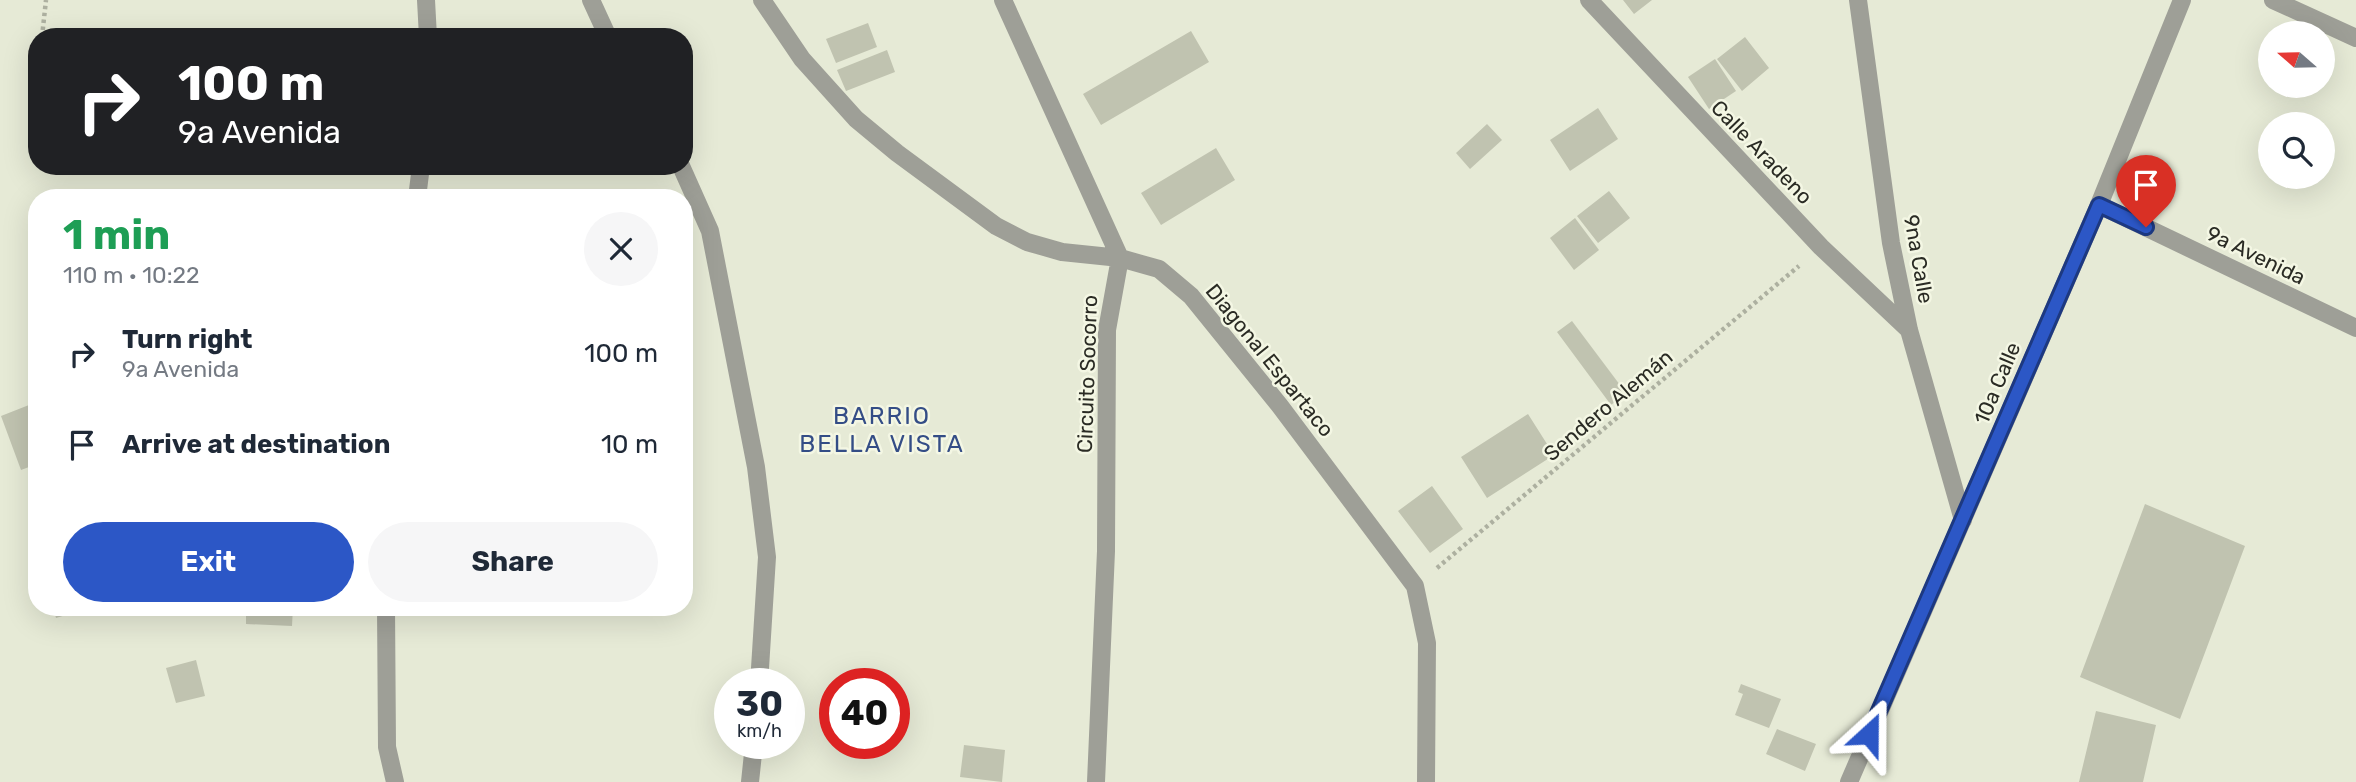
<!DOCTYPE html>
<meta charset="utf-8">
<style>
body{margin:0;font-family:Rubik,sans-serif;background:#f6f6f7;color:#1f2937;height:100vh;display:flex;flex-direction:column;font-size:26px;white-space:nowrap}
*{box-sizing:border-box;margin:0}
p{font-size:23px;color:#747a83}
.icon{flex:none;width:38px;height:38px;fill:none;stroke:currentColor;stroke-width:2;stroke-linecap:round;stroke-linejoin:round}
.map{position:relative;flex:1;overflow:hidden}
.panel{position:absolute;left:28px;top:189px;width:665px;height:427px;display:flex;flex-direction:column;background:#fff;border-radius:28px;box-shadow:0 7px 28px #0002}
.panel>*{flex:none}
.guide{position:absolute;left:28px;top:28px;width:665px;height:147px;border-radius:28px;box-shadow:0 7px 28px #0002;background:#202124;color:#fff;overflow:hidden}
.needle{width:46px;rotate:290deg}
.controls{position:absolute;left:2258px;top:21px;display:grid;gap:14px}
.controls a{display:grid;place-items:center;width:77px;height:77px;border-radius:50%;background:#fff;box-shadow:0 7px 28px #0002;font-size:35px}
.speed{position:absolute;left:714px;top:668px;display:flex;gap:14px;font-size:35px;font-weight:700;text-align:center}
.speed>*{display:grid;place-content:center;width:91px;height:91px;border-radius:50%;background:#fff;box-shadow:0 7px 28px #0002;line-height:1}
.speed small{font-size:18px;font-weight:400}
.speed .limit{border:10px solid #d22;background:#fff;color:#111}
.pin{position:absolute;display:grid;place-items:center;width:60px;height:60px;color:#fff;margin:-72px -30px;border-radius:50% 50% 50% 0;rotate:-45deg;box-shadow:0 0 7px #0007}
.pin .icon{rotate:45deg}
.me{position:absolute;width:77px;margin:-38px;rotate:24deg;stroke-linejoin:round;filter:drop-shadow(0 0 5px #0008)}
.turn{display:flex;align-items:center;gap:24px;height:147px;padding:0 35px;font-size:32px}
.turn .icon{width:91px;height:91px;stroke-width:2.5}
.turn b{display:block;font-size:49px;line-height:60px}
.round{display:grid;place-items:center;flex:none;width:74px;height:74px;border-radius:37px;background:#f6f6f7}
.headline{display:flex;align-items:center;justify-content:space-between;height:119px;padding:0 35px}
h1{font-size:42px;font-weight:700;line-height:52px;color:#1e9e55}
.cta{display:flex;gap:14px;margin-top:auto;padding:14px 35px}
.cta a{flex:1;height:80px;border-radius:42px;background:#2c57c6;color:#fff;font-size:28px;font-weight:700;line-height:80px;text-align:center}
.cta a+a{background:#f6f6f7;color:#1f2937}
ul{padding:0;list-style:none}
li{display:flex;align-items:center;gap:21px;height:91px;padding:0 35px}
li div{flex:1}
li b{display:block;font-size:26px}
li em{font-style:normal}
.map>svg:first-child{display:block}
</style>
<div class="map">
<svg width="2356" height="782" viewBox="0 0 2356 782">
<rect width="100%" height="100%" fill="#e6ead6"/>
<path fill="#c0c3b0" d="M1623,0H1652L1634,14Z
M868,23L877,47L836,63L826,39Z
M1191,31L1209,62L1101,125L1083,94Z
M1745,37L1769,68L1742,91L1717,59Z
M887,50L895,72L846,91L837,70Z
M1715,59L1736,91L1709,109L1688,77Z
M1598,108L1618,139L1570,171L1550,140Z
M1487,124L1502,140L1470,169L1456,153Z
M1216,148L1235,180L1161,225L1141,193Z
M1609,191L1630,218L1598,243L1577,216Z
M1575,218L1599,250L1574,270L1550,238Z
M1572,321L1626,393L1611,405L1557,332Z
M29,405L37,425V464L21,470L1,416Z
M1528,414L1554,455L1487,498L1461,457Z
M1432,486L1463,529L1430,553L1398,511Z
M2145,504L2245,546L2180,719L2080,677Z
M53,607H81L82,610L56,618Z
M246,607H293L292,626L246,624Z
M196,660L205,696L176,703L166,668Z
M1741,684L1781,699L1769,728L1735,715L1743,694L1738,692Z
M2096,711L2156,725L2143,782H2079Z
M1777,729L1816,744L1805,771L1766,754Z
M964,745L1005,750L1002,782L960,777Z"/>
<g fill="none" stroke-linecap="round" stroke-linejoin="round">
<path stroke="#adb0a0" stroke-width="4.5" stroke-dasharray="3.5 3.5" stroke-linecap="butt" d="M42,37L46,0
M32,148L37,97
M1437,568L1799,266"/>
<path stroke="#9e9f97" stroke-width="18" d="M426,0L428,37
M591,0L608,37
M762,0L802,59L856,119L897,153L996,226L1027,242L1062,252L1120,258L1159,269L1191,296L1280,406L1415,586L1427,643L1426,782
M1003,0L1120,258
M1589,0L1821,247L1909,330
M1858,0L1891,243L1909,330L1963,520
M2273,0L2356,38
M681,166L710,231L756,467L767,557L759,684
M417,198L421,166
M2099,205L2356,328
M386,607L387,747L395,782
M750,782L754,744
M1096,782L1106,551L1107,330L1120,258"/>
<path stroke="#9e9f97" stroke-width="18" d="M1849,782L2099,205L2182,0"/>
</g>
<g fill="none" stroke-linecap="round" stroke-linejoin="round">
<defs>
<path id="route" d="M1869,734L2099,205L2146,227"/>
</defs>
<use href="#route" stroke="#1d3981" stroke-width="18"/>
<use href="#route" stroke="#2c57c6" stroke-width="12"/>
</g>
<g text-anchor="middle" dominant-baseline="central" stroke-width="5" stroke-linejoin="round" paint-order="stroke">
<g font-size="21" fill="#2a2b24" stroke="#f4f7e4">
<text transform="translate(1762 152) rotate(46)">Calle Aradeno</text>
<text transform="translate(2256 255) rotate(26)">9a Avenida</text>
<text transform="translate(1919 259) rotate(80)">9na Calle</text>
<text transform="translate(1270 360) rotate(51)">Diagonal Espartaco</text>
<text transform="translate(1087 374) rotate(-88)">Circuito Socorro</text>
<text transform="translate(1997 383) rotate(-67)">10a Calle</text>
<text transform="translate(1608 405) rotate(-40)">Sendero Alemán</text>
</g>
<g font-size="24" letter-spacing="2" fill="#344d86" stroke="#f4f7e4">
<text x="882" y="416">BARRIO<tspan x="882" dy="28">BELLA VISTA</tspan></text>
</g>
</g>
</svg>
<div class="controls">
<a><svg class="needle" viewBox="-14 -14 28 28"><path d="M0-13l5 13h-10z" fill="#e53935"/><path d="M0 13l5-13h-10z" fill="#747a83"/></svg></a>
<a><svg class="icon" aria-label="search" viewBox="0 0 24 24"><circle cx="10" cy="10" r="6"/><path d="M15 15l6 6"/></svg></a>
</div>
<div class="speed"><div>30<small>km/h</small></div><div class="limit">40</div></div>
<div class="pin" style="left:2146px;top:227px;background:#d93025"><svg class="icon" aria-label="arrive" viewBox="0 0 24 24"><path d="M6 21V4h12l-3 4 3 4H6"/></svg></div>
<svg class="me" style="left:1869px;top:734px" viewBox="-20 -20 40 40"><path d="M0-17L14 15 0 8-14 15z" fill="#2c57c6" stroke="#fff" stroke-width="4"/></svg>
<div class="guide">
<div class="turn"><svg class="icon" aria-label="right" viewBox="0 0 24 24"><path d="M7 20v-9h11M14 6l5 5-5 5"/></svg><div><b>100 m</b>9a Avenida</div></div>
</div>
<section class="panel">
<div class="headline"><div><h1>1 min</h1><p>110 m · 10:22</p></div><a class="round"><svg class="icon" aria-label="close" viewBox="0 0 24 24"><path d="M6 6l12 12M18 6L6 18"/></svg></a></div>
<ul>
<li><svg class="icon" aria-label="right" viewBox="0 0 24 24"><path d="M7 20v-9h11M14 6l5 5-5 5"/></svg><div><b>Turn right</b><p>9a Avenida</p></div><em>100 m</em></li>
<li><svg class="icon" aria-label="arrive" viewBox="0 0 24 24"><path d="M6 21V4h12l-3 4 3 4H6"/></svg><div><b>Arrive at destination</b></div><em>10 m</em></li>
</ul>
<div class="cta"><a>Exit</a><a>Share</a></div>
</section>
</div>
